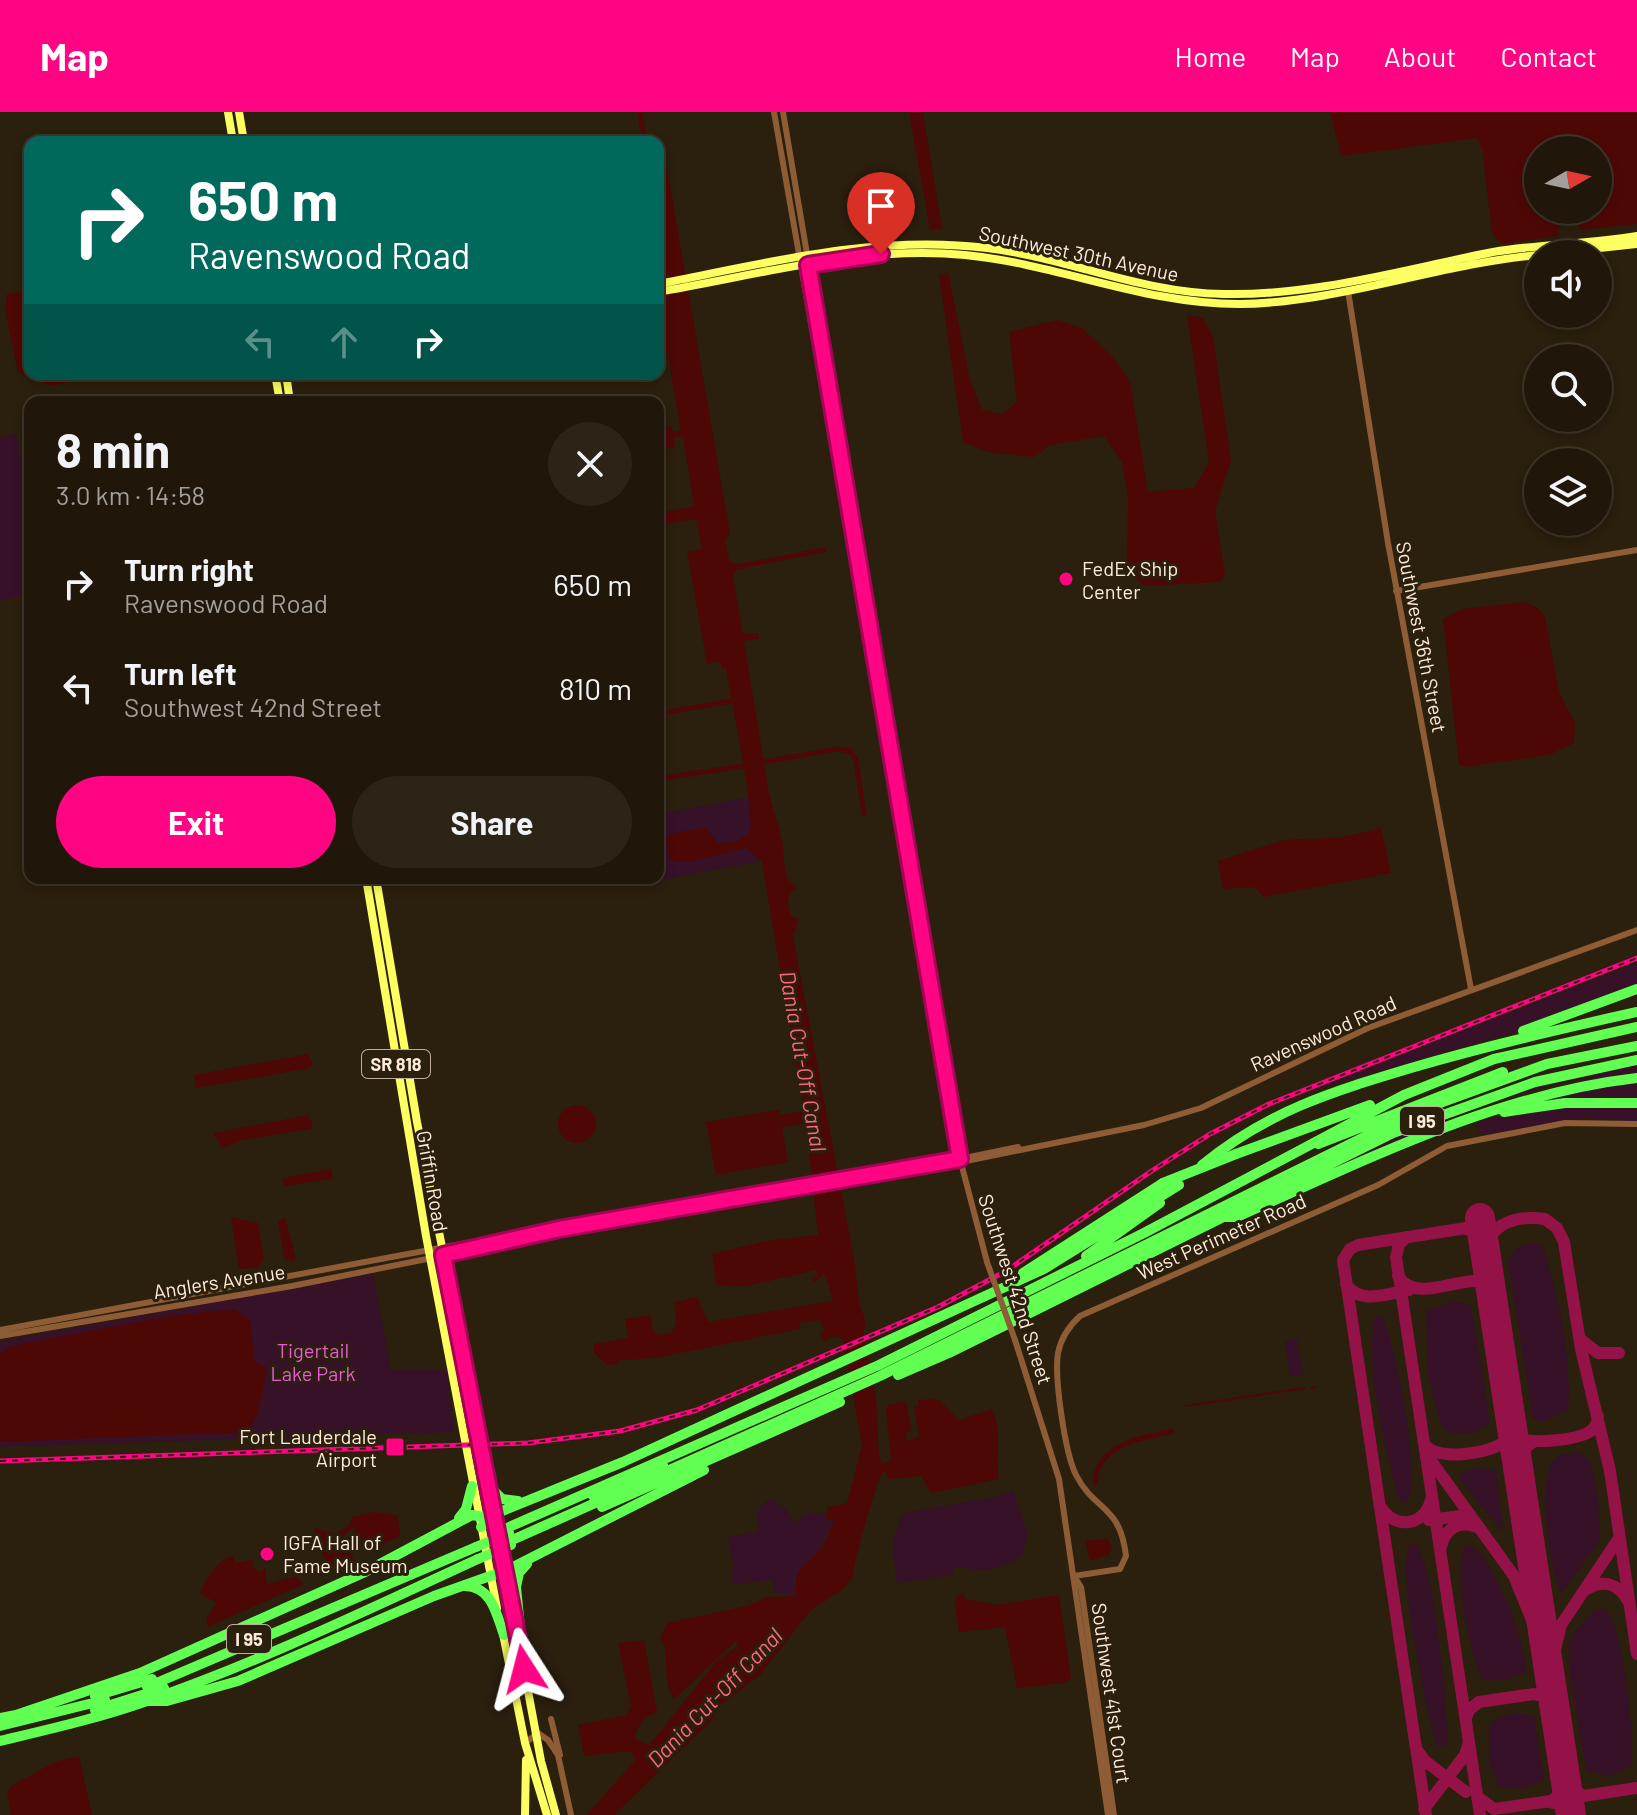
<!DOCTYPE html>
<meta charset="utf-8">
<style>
body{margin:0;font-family:Barlow,sans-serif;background:#2d2418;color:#f1f3f6;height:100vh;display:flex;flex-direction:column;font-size:30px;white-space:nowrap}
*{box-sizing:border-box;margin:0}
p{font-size:26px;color:#a29f9c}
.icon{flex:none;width:44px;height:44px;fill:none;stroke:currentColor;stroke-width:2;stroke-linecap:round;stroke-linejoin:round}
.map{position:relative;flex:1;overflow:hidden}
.details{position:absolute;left:24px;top:284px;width:640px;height:488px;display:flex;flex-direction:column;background:#20170a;border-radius:16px;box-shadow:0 4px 12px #0003,0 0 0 2px #3d362b}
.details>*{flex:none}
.hud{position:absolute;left:24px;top:24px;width:640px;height:244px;border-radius:16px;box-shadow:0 4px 12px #0003,0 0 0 2px #3d362b;background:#00695c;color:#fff;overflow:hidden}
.needle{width:52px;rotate:81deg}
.buttons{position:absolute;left:1524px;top:24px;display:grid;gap:16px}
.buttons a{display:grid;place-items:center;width:88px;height:88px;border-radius:50%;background:#20170a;box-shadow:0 4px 12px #0003,0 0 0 2px #3d362b;font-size:40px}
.pin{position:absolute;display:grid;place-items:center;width:68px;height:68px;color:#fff;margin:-82px -34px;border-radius:50% 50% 50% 0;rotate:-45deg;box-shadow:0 0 8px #0007}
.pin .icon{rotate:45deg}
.me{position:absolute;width:88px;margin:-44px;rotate:351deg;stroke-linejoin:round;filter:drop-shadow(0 0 6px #0008)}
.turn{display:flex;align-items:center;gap:28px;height:168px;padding:0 32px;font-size:36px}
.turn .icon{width:104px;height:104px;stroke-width:2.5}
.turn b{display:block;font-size:56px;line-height:68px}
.lanes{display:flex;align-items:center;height:76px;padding:0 32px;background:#0003;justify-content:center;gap:40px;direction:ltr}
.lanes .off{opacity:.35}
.round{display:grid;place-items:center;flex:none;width:84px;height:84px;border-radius:42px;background:#2d2418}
.overview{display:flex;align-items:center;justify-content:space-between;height:136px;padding:0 32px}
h1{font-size:48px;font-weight:700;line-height:60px}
.primary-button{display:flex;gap:16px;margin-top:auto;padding:16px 32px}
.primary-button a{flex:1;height:92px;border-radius:48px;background:#ff0483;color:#fff;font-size:32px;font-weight:700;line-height:92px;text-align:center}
.primary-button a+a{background:#2d2418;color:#f1f3f6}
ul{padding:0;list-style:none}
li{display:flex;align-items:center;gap:24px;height:104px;padding:0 32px}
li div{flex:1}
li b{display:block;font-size:30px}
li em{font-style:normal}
header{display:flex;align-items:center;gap:48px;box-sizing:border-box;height:112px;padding:0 40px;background:#ff0483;color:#fff}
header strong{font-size:38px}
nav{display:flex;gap:44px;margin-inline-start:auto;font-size:28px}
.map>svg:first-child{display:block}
</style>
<header>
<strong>Map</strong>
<nav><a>Home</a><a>Map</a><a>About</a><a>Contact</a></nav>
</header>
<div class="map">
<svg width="1637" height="1703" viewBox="0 0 1637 1703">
<rect width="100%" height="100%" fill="#2b1f0e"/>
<path fill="#361128" d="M16,322L30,400V483L0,488V325Z
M751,685L761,749L640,772L639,766H658V702Z
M1637,851V875L1552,910L1311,979Z
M1637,948V962L1562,970L1498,988L1299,1070L1332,1050L1510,978Z
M1637,970V986L1602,984L1516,992L1575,977Z
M1570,994L1637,996V1010L1584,1006L1486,1022L1478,1020L1477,1012L1482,1008Z
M1531,1131L1541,1133L1545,1140C1559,1191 1572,1245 1568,1298L1542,1310L1533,1307L1508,1148L1518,1135Z
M373,1162L391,1258H447L454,1320L0,1335V1229Z
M1453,1189L1471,1193L1490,1310C1480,1322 1462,1323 1448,1320L1441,1313L1428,1262L1426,1199Z
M1378,1204L1382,1205C1395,1228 1424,1375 1406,1391L1399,1387C1385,1330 1366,1265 1374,1206Z
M1297,1227L1303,1262L1290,1264L1285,1229Z
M1578,1340L1590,1348L1598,1387L1600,1428L1561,1482C1550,1456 1536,1369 1555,1347C1561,1341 1571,1341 1578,1340Z
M1475,1356L1496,1358L1503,1421L1457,1363Z
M1013,1378L1027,1420L1023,1443C1011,1452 995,1458 980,1458C969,1458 964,1452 954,1456L952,1463L897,1471C894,1448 889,1420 905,1401L1000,1384Z
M769,1386L786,1397L794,1411L806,1402L825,1401V1406L835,1408L818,1440L794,1468L797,1484L776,1481L772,1468L732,1472L731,1458L734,1457L728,1425L758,1420V1398Z
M1412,1430C1435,1439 1447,1601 1448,1630L1442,1635L1436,1632C1429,1604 1392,1445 1412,1430Z
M1467,1433L1476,1436C1504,1472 1519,1516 1527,1560L1507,1568L1482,1567C1471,1542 1450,1455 1467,1433Z
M1603,1496C1623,1505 1636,1630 1631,1654L1611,1664L1587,1659C1583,1639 1565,1546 1569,1532C1573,1520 1590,1498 1603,1496Z
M1511,1601L1534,1604L1544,1668L1523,1677L1499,1675L1489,1649V1611Z"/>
<path fill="#4d0806" d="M909,0H923L942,117H930Z
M1330,0H1637V112L1581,118L1573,98H1598V38H1538V98H1566L1557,124L1502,132L1492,121L1482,36L1477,26L1341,44Z
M667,56L730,421L725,428L729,448L735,451L736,459L733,464L743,522L758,521L759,527L744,529L769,682L782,727L786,765L797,776C785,784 787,791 791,804L799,807L793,824L855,1152L859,1191L866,1211L863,1218L876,1286L879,1342L882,1352L891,1348L886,1299L888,1293L906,1289L912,1319L907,1320L906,1329L919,1325L914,1295L919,1294L918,1288L938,1287L959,1308L992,1297C1003,1321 995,1341 999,1367L931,1381L921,1364L888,1367L886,1360L882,1361C876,1372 852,1454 853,1465L842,1478L810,1499L760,1563L721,1593L709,1611L614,1703H587L635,1648L631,1639L584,1644L578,1613L626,1603L631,1595L618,1531L644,1528L657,1600C643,1606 638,1612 635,1627L649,1633L717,1549L738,1534L736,1529L674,1587C660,1566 672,1542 660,1527L667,1511L747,1494L768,1485L796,1484C795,1452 800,1461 819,1439C826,1431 830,1419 834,1409L825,1406L828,1395L847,1391L862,1333L843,1228L837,1224L823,1229L820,1221L825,1219L820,1208L799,1211L800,1217L660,1245L618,1249V1252L608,1253L594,1241V1232L628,1226L625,1207L650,1203L653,1219L660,1223L672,1220L676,1211L675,1190L697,1185L708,1210L833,1189L825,1162L814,1170L812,1167L818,1163L816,1158L747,1174L717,1173L712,1142L772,1128L818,1123L806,1011L782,1015L788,1050L716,1063L706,1010L779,998L780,1003L804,999L762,750L747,736C725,740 690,754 670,748L666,731L669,722L705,716L719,732L735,730L748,722L751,715L747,673L726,557H722L720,549L707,552L687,440L702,437L696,407L658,413V401L694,394L683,325L673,326L675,335L658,338V316L671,314L673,320L681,318L668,245L658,212V58Z
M948,160L970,268L982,298L1002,302L1017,290L1009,220L1058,208L1082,216L1116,249L1130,269L1148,380L1194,376L1209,350L1187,203L1203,206L1213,225L1231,348L1215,399L1225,463L1220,470L1145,474L1127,461L1128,387L1122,350L1104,324L1050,333L1034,345L988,340L963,330L939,163Z
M30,178V262H102L52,274L18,260L5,198L7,182Z
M1524,490L1538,496L1545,505L1559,580L1575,611L1574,631L1549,643L1464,655L1459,652L1443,507L1463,497Z
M1381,716L1391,761L1264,785L1254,775L1223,777L1218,749L1284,728L1342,725Z
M308,942L313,952L310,956L196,976L194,963Z
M558 1012a19 19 0 1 1 38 0a19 19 0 1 1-38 0Z
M309,1003L313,1015L310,1017L243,1028L222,1036L213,1021Z
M331,1057L333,1067L283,1074V1066Z
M231,1105L258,1111L264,1147L257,1156L239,1157Z
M285,1105L296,1146L293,1149L285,1148L278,1110Z
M235,1197L250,1208L255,1250L267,1256L258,1300L249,1320L0,1330V1241L11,1234L169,1204Z
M375,1400L398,1404L400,1424L369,1440L364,1429L354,1423L355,1414L342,1425L341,1430L354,1446L332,1455L324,1446L313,1424L316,1416L335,1422L349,1413L352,1405Z
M1107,1427L1112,1435L1109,1443L1090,1449L1085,1429Z
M233,1444L235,1451L253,1447L252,1455L260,1461L265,1455L267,1472L296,1464L304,1472L208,1515L206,1508L216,1490L200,1482C208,1466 214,1449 233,1444Z
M963,1482L966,1487L996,1493L1059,1483L1071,1566L1064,1571L1017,1576L1005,1515L959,1520L955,1492L957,1484Z
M79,1644L92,1703H11L7,1680L11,1674L55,1650Z"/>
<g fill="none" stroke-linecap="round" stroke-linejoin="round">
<path stroke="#4d0806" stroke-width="2" d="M1311,1276L1315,1275
M1186,1294L1304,1276"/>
<path stroke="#4d0806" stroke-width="5" d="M640,0L645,30
M731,456L824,438
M658,602L736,588
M758,651L837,637L850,639L856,648L864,702
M658,667L748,653
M1095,1371C1097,1332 1141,1326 1172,1319"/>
<path stroke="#951248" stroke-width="12" d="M1407,1125L1399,1132L1396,1145L1480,1703
M1486,1138C1490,1110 1520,1103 1545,1107L1557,1116L1564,1130L1581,1237L1610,1359L1637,1542
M1398,1164C1414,1190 1453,1168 1477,1169L1486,1174L1492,1186
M1346,1172C1359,1193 1388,1182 1409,1178
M1580,1227L1598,1241H1619
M1512,1310L1519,1325C1530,1333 1576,1328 1589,1320C1596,1316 1597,1311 1598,1304
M1426,1334C1439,1350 1499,1341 1510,1325L1511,1307
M1429,1346L1514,1464L1547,1545
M1518,1354L1521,1339L1533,1330
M1380,1394C1394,1418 1424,1415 1431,1388
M1429,1408L1461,1404L1473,1408
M1441,1435C1445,1417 1458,1408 1477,1415
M1587,1477C1604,1467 1619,1472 1628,1489
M1549,1562L1561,1513L1619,1426
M1466,1606L1469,1598L1479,1590L1534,1582L1546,1585L1554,1595
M1417,1638L1425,1649L1466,1680
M1479,1686L1494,1697L1551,1689L1561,1682L1566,1671L1583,1684L1637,1676
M1549,1690L1562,1693L1571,1703
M1424,1697L1465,1643L1469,1630
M1426,1703L1343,1148L1350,1137L1358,1133L1466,1116L1481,1125L1487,1148"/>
<path stroke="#951248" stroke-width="30" d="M1480,1106L1571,1703"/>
<path stroke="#8e5c35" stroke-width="6" d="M774,0L932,898
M783,0L960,1047L987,1150
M1348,179L1388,431L1471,877
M1396,479L1637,438
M960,1047L1018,1035
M0,1218L499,1125L966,1049L1144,1013L1201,996L1368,916L1637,818
M0,1224L292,1174L522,1128L559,1117
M1015,1228L1059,1367L1108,1703
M1074,1464L1120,1457L1126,1444C1120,1392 1095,1400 1076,1363C1065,1341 1054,1265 1058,1241C1061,1226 1069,1214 1080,1204L1378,1073L1447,1034L1565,1011L1637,1012
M1074,1464L1081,1475L1114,1703
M551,1607L560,1643
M525,1631L538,1621L548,1628L558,1643L571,1703"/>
<path stroke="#fcff5f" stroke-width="8" d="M228,0L233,30
M239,0L244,30
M1544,142L1637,132
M658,172C767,151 876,122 987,136C1069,146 1140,181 1224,182C1315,184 1405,157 1493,140C1540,132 1589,132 1637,124
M658,180C758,163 862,133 965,143C1058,152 1143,192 1239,192C1340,191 1437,152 1538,143
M275,262L280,290
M286,262L290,290
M366,766L426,1124L497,1496
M376,766L417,1010L496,1405
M453,1241L462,1269L469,1274
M502,1434L513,1487
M502,1517L525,1631L547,1703
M523,1552L541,1649L556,1703
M525,1703L526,1648"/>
<path stroke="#62ff53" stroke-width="10" d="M1523,919L1637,877
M1504,1000L1565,991H1637
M1318,1032L1503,960
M1236,1042L1370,993
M1202,1053C1268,999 1331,980 1411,956C1486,934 1561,917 1637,900
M1222,1105H1237C1366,1048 1496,982 1637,966
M1086,1144L1160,1091
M1023,1161L1163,1071
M898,1263L949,1241L1393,1021L1535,970L1637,948
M490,1375L502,1387L518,1389
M593,1384L663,1353
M602,1395L840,1290
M459,1406L466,1397L472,1374
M481,1415L495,1402L623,1350L1044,1157L1179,1073
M507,1416L879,1253L1144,1121L1404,983L1494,947L1637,915
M510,1429L880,1264L1415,1000L1547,952L1637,934
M465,1474C492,1475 496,1501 504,1523
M524,1557L516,1475L519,1461L527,1452
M147,1575L476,1435
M95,1584L152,1567
M148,1589H167L238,1569L434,1484L507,1458L704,1358
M95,1598L164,1576
M16,1603L140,1561L363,1461L472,1403L489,1406L499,1419
M0,1606L21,1602
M0,1614L105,1588
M0,1629C50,1617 99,1606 147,1589C260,1550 369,1497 478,1447"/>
<defs>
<path id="rail" d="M0,1349L528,1331L620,1319L697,1298L938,1195L1006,1159L1153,1058L1210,1022L1269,992L1637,846"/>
</defs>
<use href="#rail" stroke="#ff0483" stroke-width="5"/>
<use href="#rail" stroke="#2b1f0e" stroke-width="2" stroke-dasharray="6" stroke-linecap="butt"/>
<path stroke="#8e5c35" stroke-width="6" d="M987,1150L1015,1228"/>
<path stroke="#62ff53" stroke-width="10" d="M1163,1071L1236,1042
M476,1435L509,1421
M478,1447L511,1433"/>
</g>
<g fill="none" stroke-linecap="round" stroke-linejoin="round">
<defs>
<path id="route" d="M524,1557L443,1143L559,1117L960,1047L808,153L881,142"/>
</defs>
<use href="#route" stroke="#a60355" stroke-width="20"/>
<use href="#route" stroke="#ff0483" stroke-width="14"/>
</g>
<g fill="#ff0483" stroke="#2b1f0e" stroke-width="3">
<circle cx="1066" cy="467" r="8"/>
<rect x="385" y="1325" width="20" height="20" rx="4"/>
<circle cx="267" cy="1442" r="8"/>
</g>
<g text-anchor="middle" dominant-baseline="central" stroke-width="6" stroke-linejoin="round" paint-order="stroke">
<g fill="#2b1f0e" stroke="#bfae9b" stroke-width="2">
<rect x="362" y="938" width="68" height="28" rx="6"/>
<rect x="1400" y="995" width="44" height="28" rx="6"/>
<rect x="227" y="1513" width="44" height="28" rx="6"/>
</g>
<g font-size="18" font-weight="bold" fill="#ffecd8">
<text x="396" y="952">SR 818</text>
<text x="1422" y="1009">I 95</text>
<text x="249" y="1527">I 95</text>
</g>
<g font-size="20" fill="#ffecd8" stroke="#2b1f0e">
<text transform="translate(1079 141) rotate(12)">Southwest 30th Avenue</text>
<text transform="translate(1422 525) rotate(79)">Southwest 36th Street</text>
<text transform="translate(1323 921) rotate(-24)">Ravenswood Road</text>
<text transform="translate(433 1069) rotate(80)">Griffin Road</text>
<text transform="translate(1221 1124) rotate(-24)">West Perimeter Road</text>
<text transform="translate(219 1169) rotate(-9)">Anglers Avenue</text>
<text transform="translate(1016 1177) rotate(72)">Southwest 42nd Street</text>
<text transform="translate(1112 1581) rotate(82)">Southwest 41st Court</text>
</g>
<g font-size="20" fill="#ffecd8" stroke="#2b1f0e" text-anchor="start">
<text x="1082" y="456">FedEx Ship<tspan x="1082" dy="23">Center</tspan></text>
<text x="377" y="1324" text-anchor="end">Fort Lauderdale<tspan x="377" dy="23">Airport</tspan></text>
<text x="283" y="1430">IGFA Hall of<tspan x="283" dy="23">Fame Museum</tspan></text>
</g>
<g font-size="20" fill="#eb59d6" stroke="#2b1f0e">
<text x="313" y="1238">Tigertail<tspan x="313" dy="23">Lake Park</tspan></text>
</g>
<g font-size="22" font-style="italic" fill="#ff667c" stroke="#2b1f0e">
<text transform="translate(804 949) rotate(80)">Dania Cut-Off Canal</text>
<text transform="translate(714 1585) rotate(-46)">Dania Cut-Off Canal</text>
</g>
</g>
</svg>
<div class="buttons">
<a><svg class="needle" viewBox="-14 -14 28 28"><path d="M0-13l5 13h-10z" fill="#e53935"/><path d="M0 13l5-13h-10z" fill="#a29f9c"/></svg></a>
<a><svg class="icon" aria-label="sound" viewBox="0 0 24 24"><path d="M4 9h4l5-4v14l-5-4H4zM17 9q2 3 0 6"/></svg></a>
<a><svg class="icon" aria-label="search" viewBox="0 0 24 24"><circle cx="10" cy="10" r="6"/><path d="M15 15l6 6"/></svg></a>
<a><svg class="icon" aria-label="layers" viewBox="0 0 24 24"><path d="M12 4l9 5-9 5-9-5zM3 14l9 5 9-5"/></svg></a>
</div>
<div class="pin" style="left:881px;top:142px;background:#d93025"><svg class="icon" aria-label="arrive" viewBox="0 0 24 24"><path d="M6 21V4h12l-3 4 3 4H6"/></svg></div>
<svg class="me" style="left:524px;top:1557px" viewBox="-20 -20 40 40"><path d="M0-17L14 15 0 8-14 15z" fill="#ff0483" stroke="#fff" stroke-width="4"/></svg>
<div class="hud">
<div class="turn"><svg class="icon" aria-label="right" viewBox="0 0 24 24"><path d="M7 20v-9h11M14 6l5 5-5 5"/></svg><div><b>650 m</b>Ravenswood Road</div></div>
<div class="lanes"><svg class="icon off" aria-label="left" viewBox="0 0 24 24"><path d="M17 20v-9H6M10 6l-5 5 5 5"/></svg><svg class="icon off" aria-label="ahead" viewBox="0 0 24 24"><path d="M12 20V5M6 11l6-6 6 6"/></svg><svg class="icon" aria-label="right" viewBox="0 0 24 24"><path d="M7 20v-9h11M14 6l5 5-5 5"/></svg></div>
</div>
<section class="details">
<div class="overview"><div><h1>8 min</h1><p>3.0 km · 14:58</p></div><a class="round"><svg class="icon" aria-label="close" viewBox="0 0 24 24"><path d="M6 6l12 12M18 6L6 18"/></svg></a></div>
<ul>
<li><svg class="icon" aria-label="right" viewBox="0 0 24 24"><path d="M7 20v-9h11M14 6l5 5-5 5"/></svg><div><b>Turn right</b><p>Ravenswood Road</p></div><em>650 m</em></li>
<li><svg class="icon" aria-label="left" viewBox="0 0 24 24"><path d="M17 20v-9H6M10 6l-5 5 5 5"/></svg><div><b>Turn left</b><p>Southwest 42nd Street</p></div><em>810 m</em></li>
</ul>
<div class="primary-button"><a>Exit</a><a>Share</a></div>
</section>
</div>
